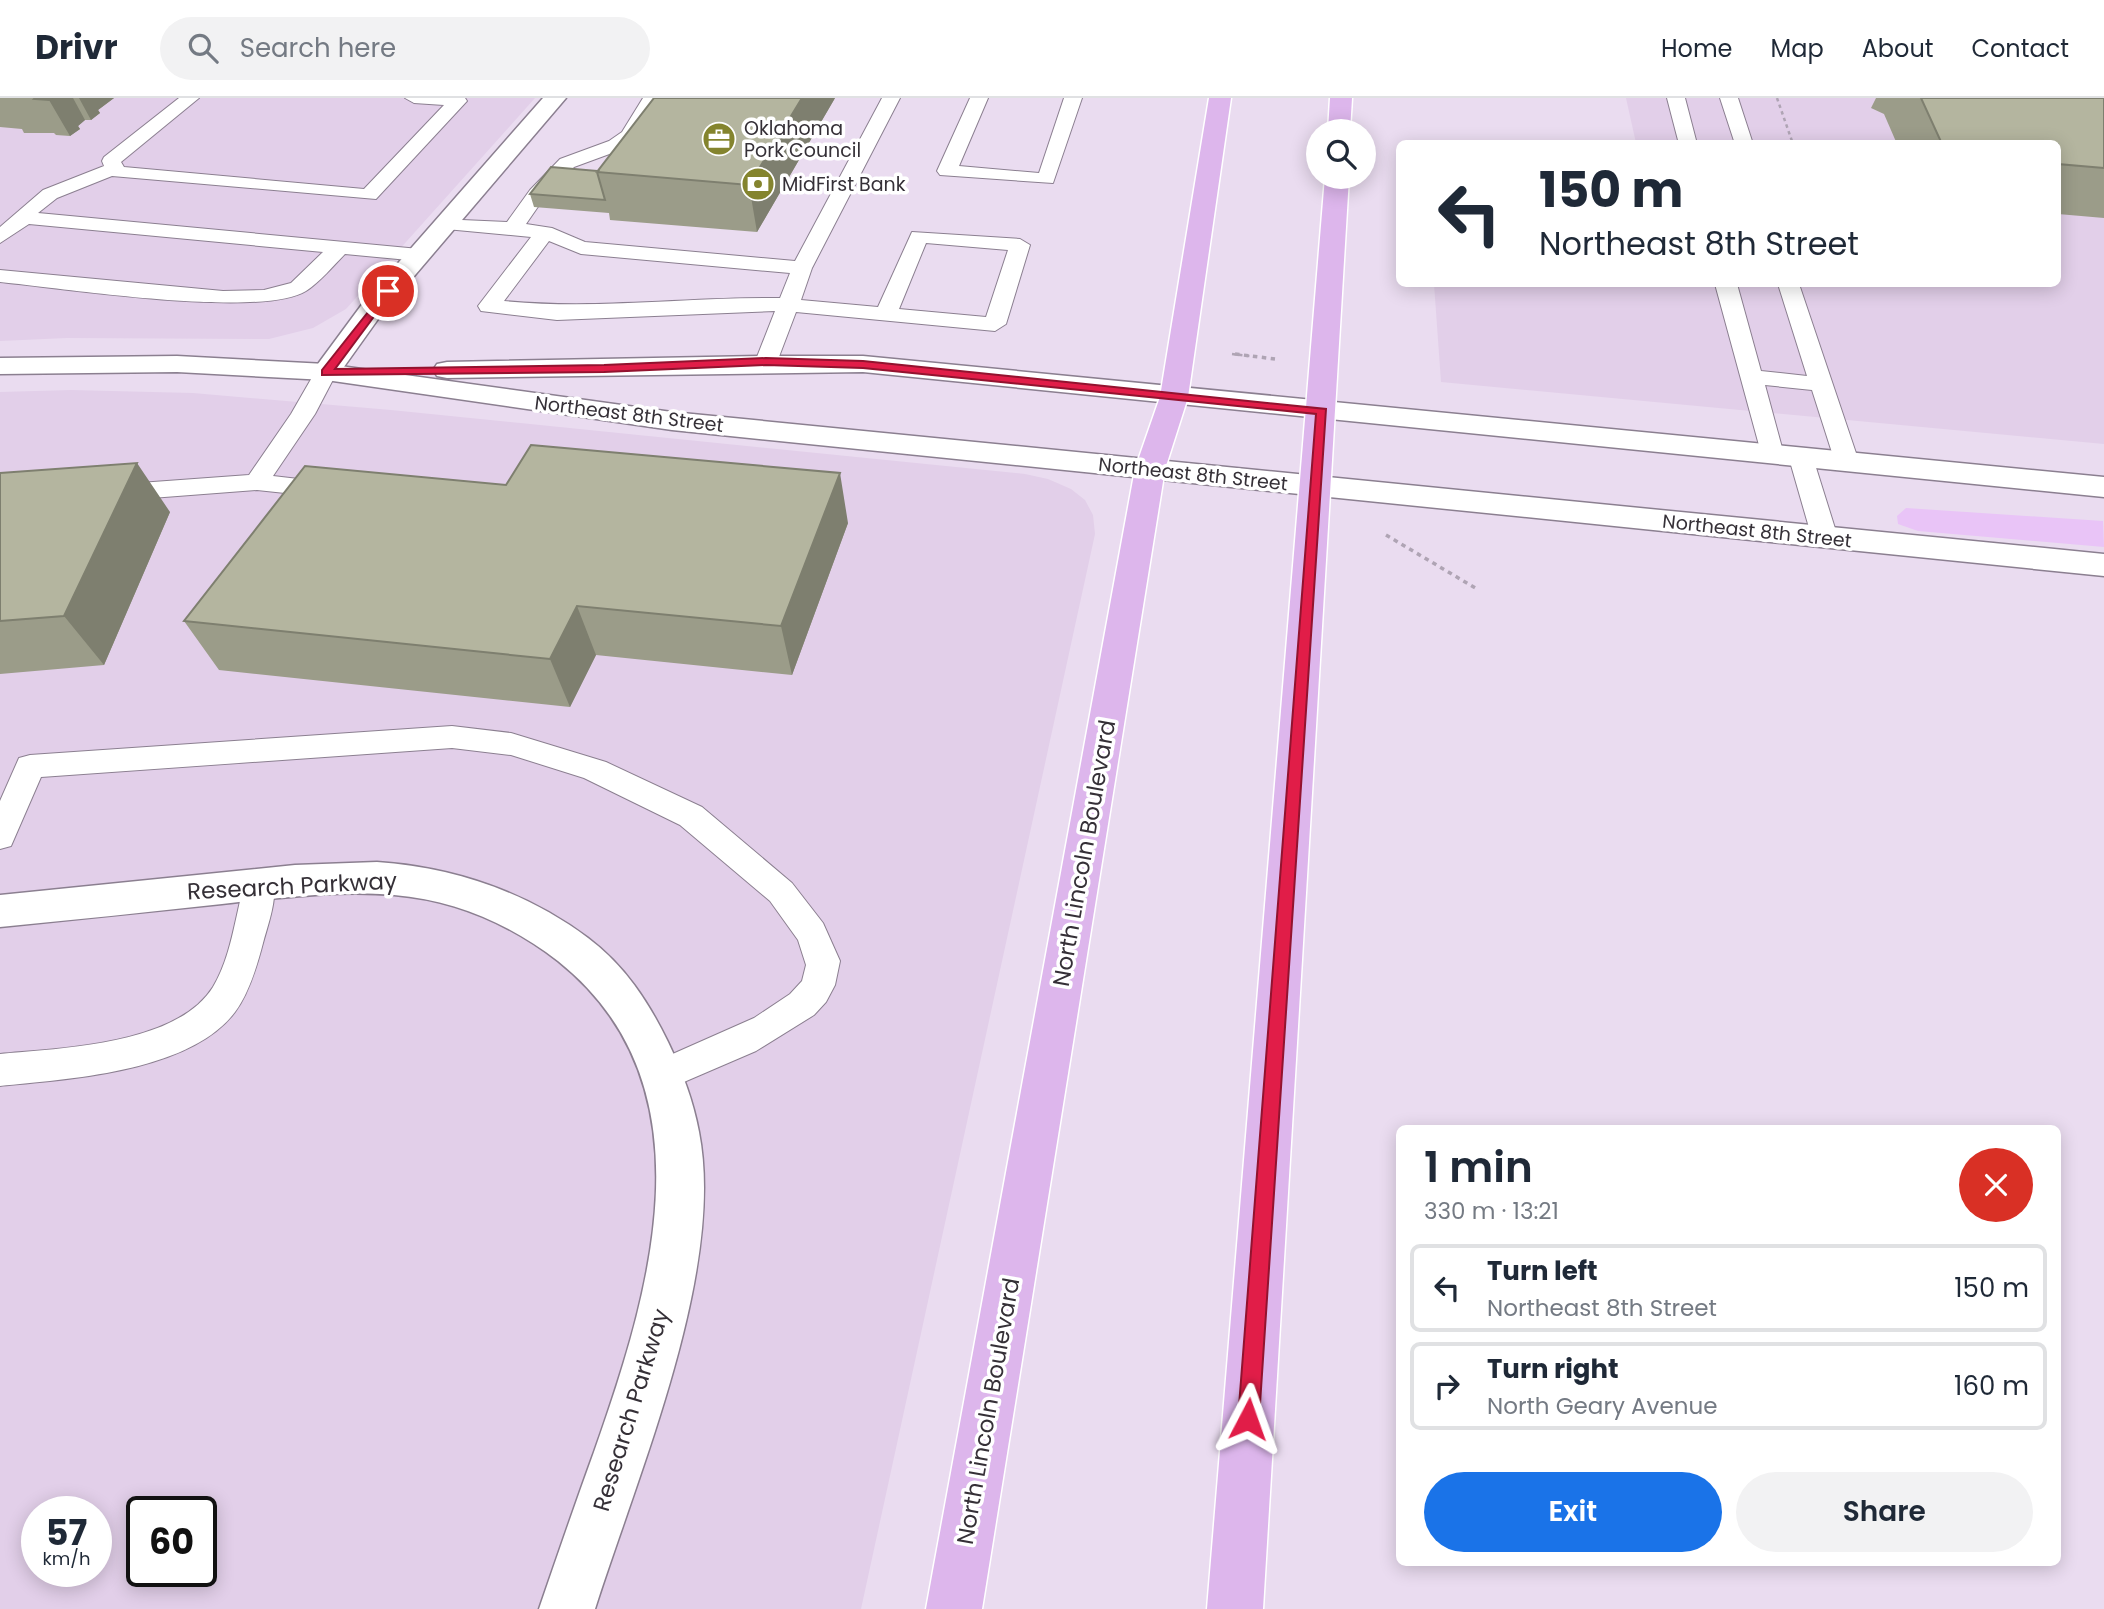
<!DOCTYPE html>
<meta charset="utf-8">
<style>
body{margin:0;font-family:Poppins,sans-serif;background:#f2f2f3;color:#1f2937;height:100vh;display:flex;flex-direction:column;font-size:26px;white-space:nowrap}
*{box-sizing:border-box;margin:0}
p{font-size:23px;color:#747a83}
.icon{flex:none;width:38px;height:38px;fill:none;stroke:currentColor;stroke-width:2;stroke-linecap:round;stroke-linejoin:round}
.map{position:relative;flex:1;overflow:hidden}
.panel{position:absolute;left:1396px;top:1027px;width:665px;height:441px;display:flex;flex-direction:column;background:#fff;border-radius:10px;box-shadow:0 4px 18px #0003}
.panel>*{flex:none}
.banner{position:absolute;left:1396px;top:42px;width:665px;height:147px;border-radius:10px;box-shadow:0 4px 18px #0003;background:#fff;color:#1f2937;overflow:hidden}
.fabs{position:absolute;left:1306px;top:21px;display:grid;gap:14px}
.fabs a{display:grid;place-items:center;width:70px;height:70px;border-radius:50%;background:#fff;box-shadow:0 4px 18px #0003;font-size:35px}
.speed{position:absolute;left:21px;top:1398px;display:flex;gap:14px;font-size:35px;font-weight:700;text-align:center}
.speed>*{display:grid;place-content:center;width:91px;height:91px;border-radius:50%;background:#fff;box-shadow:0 4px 18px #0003;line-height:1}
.speed small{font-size:18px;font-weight:400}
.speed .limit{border:4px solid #111;border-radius:10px;background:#fff;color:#111}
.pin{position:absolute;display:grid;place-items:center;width:60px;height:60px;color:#fff;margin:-30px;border:4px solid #fff;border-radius:50%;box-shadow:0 2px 7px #0007}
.me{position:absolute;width:77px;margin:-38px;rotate:4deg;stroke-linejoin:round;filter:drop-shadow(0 0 5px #0008)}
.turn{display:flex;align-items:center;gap:24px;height:147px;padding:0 28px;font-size:32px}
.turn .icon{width:91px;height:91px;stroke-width:2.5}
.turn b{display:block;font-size:49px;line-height:60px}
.round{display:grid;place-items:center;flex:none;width:74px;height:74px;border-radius:37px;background:#f2f2f3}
.headline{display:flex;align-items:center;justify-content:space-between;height:119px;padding:0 28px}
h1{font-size:42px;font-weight:600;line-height:52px}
.action{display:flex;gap:14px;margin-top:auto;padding:14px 28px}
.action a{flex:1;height:80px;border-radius:42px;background:#1a73e8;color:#fff;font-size:28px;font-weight:600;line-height:80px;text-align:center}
.action a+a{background:#f2f2f3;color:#1f2937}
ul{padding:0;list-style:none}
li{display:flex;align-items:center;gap:21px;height:88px;margin:0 14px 10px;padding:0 14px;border:4px solid #e0e1e3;border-radius:10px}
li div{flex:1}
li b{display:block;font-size:26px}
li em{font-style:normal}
header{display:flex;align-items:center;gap:42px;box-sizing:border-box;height:98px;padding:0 35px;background:#fff;border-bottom:2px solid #e0e1e3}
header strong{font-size:33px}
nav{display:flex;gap:38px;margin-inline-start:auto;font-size:24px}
.search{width:490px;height:63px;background:#f2f2f3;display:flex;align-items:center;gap:18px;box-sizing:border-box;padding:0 24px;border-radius:38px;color:#747a83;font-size:26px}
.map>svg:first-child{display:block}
</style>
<header>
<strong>Drivr</strong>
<div class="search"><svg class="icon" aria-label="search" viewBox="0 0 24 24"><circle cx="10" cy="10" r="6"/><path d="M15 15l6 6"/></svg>Search here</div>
<nav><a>Home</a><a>Map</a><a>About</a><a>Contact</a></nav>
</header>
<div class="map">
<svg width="2104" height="1511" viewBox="0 0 2104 1511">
<rect width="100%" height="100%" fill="#eadcf0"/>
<path fill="#e2cfe9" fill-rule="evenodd" d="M0,0H535L346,211L313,230L269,241L67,240L0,243Z
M1626,0H2104V346L1441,284L1434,186H2058V46L1636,45Z
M71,292L193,295L391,312L1025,376L1048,381L1071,391L1085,402L1093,417L1095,436L861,1511H0V294ZM37,1414H96V1474H37ZM142,1414H201V1474H142Z"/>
<path fill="#e9c4f7" d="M1906,410L2103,423L2104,449L1918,433L1898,426L1897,418Z"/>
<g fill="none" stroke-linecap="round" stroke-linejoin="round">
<defs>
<path id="lane" d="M179,0H199L121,64L124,69L364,91L444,7L414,5L405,0H465L467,3L376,101L112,78L57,100L38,115L419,151L429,157L419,163L345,156C333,168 320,184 306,193C261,221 61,190 0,184V172L223,193L264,192L291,185L323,154L29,126L0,145V129L43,92L104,68L102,63L104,59Z
M643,0H661L636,42L623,51L574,69L544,100L526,126L552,130L585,144L795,163L882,0H900L812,170L801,202L878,209L912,134L1020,141L1030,147L1006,226L995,233L796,214L777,264L766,271L755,264L775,213L557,222L481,213L478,208L531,139L446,131L439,129L436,125L439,121L507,124L530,92L560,61L609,43L622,34ZM549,143L581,156L790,175L780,200C687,199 596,212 504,203ZM926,145L1008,152L986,219L899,211Z
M970,0H988L959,68L1039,75L1064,0H1082L1053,85L940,77L937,73Z
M1667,0H1685L1697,46H1679Z
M1720,0H1738L1753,46H1735Z
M1715,186H1737L1761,273L1807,278L1778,186H1799L1859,364L1856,369H1838L1835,364L1812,292L1765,287L1784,357L1781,362H1763Z
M326,267L337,274L315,316L273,378L341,386L344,392L341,398L332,400L257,392L112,403L103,401L100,395L103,389L112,387L249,377L291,316L318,269Z
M1801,353L1810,355L1813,360L1838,440L1834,446L1825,448L1816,446L1812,440L1789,360L1792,355Z
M452,628L511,635L606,664L702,709L792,785L823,825L840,863L835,887L826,904L814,917L756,953L663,993L650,988L645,977L650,966L754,920L790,896L802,883L806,867L798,842L770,803L680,727L584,680L511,657L452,650L41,679L11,748L0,751V703L19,660L30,657Z
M260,774L271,778C280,795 268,826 263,845C257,868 249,895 235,914C190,974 69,981 0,988V956C61,950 177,947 213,889C231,859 235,820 244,787L249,778Z"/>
<path id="street" d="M543,0H566L381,217L336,280H316L312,274L363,205Z
M377,764C453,769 527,794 588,840C625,868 648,903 668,944C682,973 693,1002 699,1034C726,1172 637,1378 595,1511H539C557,1459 575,1406 594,1354C650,1195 715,988 558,863C510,826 455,802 394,797C337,792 279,800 222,806C148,814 74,822 0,829V797L295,767Z"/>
<path id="secondary" d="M177,258L326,266L672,314L2104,456V478L672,332L326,282L177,274L0,276V260Z
M759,258H863L2104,379V399L863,274L447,280L437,278L433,272L437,266L447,264Z"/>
<path id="primary" d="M1209,0H1231L1188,299L1165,371L982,1511H926L1135,371L1160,299Z
M1330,0H1352L1350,33H1328Z
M1325,79H1349L1263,1511H1207Z"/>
</defs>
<use href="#lane" stroke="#8b7f90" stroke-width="2"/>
<use href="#street" stroke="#8b7f90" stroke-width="3"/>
<use href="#secondary" stroke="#8b7f90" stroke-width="3"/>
<use href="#primary" stroke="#fff" stroke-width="3"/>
<path stroke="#afa4b4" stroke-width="2.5" stroke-dasharray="3.5 3.5" stroke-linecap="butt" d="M1777,0L1793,46
M1232,256L1250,258"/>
<path stroke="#afa4b4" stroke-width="3.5" stroke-dasharray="4.5 4.5" stroke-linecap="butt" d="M1235,256L1275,261
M1386,437L1477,491"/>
<use href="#lane" fill="#fff" fill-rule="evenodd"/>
<use href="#street" fill="#fff" fill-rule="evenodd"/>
<use href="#secondary" fill="#fff" fill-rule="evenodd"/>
<use href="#primary" fill="#ddb6ec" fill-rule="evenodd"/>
</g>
<path fill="#9b9c89" d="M0,0H114L98,12L100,15L91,22H85L78,28L80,31L70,38L56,37L54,35H24L22,31L0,29Z
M835,0L757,134L610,122L609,115L534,109L530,96L598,73Z
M1876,0H2104V120L2058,116V46H1897L1884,16L1871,10Z
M0,375L170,414L104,567L0,576Z
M506,387L848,425L792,577L596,557L570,609L219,572L184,523Z"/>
<path fill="#7e7f6f" d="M51,0H73L85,22L78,28L80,31L70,38L49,2Z
M79,0H114L98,12L100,15L91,22Z
M802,0H835L757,134L749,87Z
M137,365L170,414L104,567L64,518Z
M840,375L848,425L792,577L781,528Z
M577,508L596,557L570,609L550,561Z"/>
<path fill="#b4b59f" stroke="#7e7f6f" stroke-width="2" d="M35,0H51L49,2L34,1Z
M654,0H802L749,87L597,74Z
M1921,0H2104V70L2058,66V46H1942Z
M551,69L598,73L597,74L605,102L530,96Z
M531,347L840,375L781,528L577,508L550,561L184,523L305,368L506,387Z
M137,365L64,518L0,523V375Z"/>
<path fill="#e11d48" stroke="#92132f" stroke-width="2" d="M388,189L393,193L335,271L604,267L766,260L863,263L1326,311L1259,1321L1256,1329L1248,1332L1241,1329L1238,1321L1316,316L863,270L766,267L604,274L322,277V272Z"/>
<defs>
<symbol id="office-disc" viewBox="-11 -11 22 22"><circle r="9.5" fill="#84842e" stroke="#fff"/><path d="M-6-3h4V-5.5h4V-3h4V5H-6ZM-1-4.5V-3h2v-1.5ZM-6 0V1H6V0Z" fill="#fff"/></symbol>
<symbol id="bank-disc" viewBox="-11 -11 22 22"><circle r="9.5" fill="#84842e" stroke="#fff"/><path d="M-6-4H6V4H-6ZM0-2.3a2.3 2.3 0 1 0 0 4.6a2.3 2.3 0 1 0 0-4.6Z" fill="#fff"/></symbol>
</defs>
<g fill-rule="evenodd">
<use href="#office-disc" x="700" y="22" width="38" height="38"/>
<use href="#bank-disc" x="739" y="67" width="38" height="38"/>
</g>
<g text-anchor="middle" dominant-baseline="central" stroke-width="7" stroke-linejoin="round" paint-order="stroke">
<g font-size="19" fill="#353037" stroke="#fff" text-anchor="start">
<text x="744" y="30">Oklahoma<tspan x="744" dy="22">Pork Council</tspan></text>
<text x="782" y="86">MidFirst Bank</text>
</g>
<g font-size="19" fill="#353037" stroke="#fff">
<text transform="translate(629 316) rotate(7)">Northeast 8th Street</text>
<text transform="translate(1193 376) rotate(6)">Northeast 8th Street</text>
<text transform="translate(1757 433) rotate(6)">Northeast 8th Street</text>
</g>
<g font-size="23" fill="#353037" stroke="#fff">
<text transform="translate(1084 755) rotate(-80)">North Lincoln Boulevard</text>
<text transform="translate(292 788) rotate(-3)">Research Parkway</text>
<text transform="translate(631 1312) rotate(-73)">Research Parkway</text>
<text transform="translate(988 1313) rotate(-80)">North Lincoln Boulevard</text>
</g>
</g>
</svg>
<div class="fabs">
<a><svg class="icon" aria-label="search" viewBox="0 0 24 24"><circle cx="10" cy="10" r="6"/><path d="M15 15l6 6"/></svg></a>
</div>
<div class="speed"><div>57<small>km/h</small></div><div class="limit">60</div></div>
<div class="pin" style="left:388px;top:193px;background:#d93025"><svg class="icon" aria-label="arrive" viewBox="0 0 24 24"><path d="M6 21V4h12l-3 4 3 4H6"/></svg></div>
<svg class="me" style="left:1248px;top:1321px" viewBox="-20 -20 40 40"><path d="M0-17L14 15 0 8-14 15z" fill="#e11d48" stroke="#fff" stroke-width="4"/></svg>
<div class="banner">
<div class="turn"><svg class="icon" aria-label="left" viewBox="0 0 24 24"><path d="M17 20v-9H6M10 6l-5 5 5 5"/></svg><div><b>150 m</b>Northeast 8th Street</div></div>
</div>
<section class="panel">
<div class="headline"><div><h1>1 min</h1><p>330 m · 13:21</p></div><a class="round" style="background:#d93025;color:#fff"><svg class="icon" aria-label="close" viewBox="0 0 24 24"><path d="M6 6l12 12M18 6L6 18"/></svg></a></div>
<ul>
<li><svg class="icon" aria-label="left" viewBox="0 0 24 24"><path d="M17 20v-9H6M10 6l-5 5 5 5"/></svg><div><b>Turn left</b><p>Northeast 8th Street</p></div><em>150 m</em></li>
<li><svg class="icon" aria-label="right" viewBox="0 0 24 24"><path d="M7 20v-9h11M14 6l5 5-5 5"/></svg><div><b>Turn right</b><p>North Geary Avenue</p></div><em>160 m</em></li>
</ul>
<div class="action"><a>Exit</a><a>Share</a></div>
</section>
</div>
